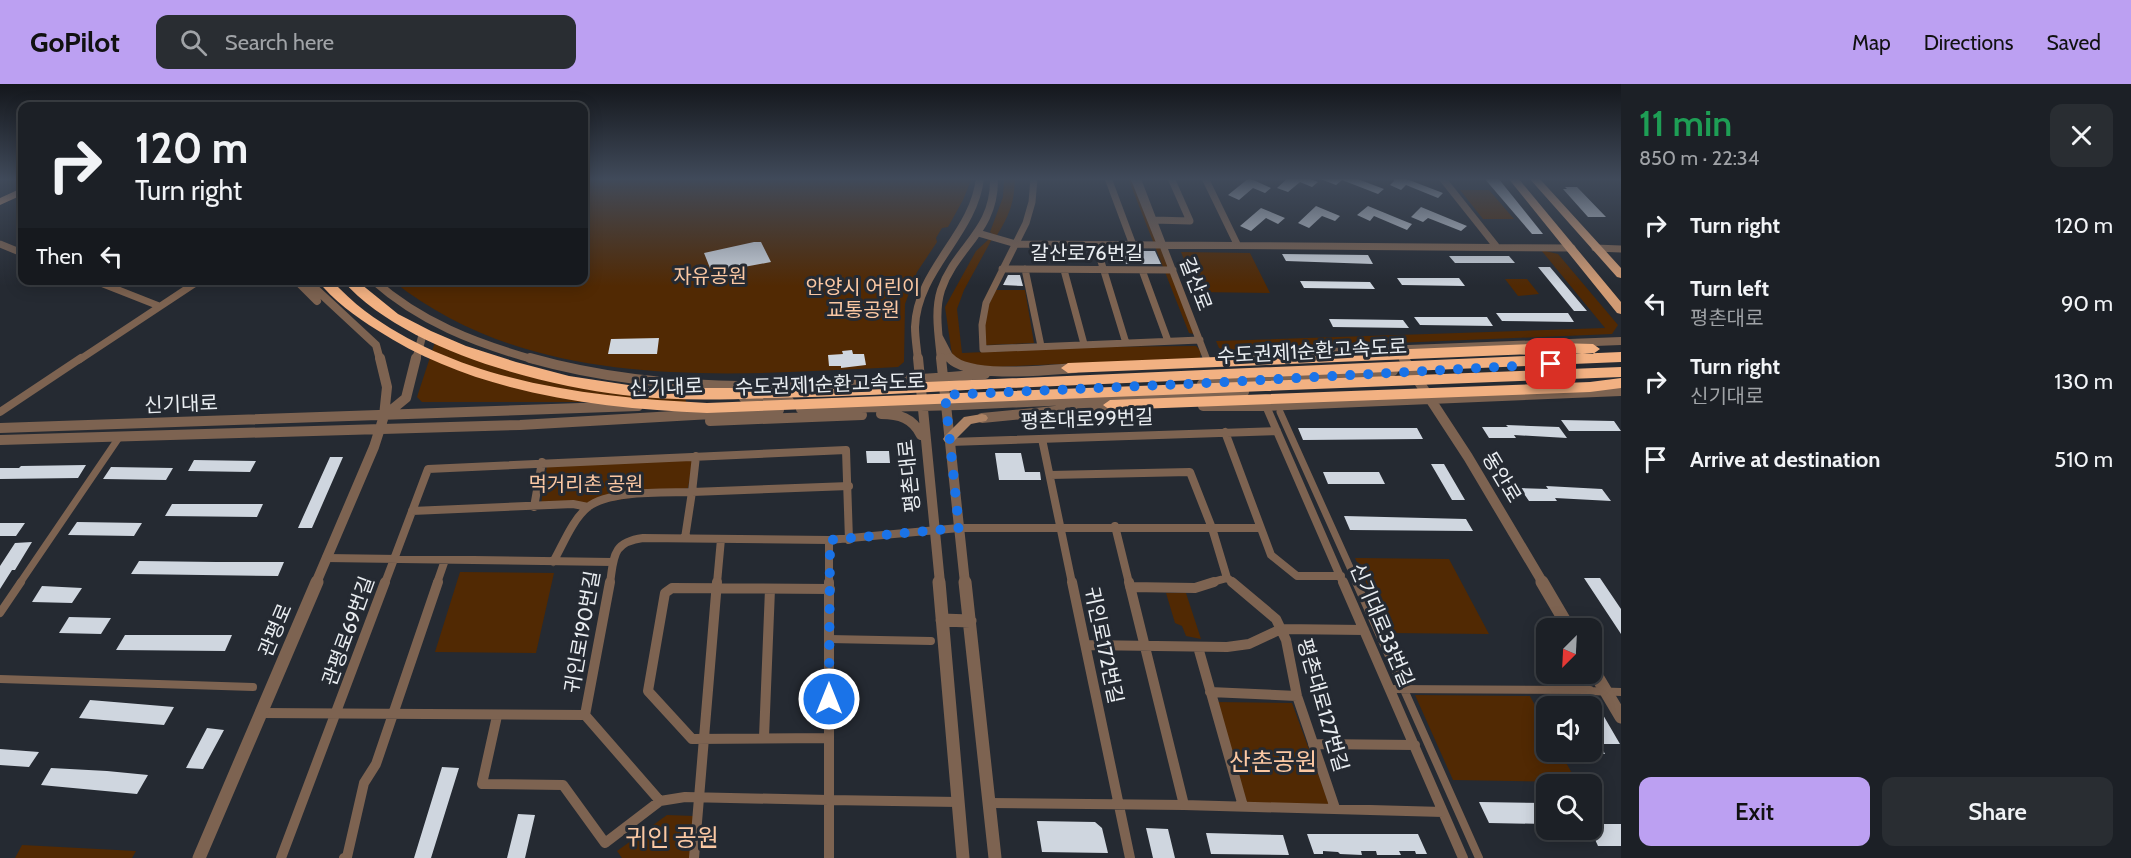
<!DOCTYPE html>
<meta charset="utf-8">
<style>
body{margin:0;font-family:Cabin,"Noto Sans KR",sans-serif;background:#292d32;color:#f1f3f6;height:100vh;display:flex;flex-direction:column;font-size:22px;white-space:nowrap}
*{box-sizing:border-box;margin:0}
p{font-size:20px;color:#a0a3a7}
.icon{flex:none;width:33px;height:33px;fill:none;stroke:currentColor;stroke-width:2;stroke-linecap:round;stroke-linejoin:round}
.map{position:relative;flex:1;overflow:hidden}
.drawer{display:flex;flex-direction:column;background:#1c2026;width:510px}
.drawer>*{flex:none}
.banner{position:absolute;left:18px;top:18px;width:570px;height:183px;border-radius:12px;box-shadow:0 3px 15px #0003,0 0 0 2px #3a3e43;background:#1c2026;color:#f1f3f6;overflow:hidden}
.needle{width:39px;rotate:204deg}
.controls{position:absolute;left:1536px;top:534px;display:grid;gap:12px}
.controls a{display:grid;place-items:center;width:66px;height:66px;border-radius:12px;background:#1c2026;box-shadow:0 3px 15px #0003,0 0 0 2px #3a3e43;font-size:30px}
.pin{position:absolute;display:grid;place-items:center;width:51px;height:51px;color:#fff;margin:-26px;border-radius:12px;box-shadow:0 3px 9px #0006}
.me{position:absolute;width:66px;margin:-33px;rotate:0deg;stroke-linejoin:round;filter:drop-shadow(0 0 4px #0008)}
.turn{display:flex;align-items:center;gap:21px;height:126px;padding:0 18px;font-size:27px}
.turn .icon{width:78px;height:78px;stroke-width:2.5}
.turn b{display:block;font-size:42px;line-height:51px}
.then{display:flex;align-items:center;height:57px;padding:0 18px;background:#0003;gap:12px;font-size:22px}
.round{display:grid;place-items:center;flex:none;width:63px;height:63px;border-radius:12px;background:#292d32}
.headline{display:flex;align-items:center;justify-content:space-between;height:102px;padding:0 18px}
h1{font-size:36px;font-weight:600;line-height:45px;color:#1e9e55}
.action{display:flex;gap:12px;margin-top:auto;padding:12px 18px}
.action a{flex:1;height:69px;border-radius:12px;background:#bca0f2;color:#111;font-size:24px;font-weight:600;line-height:69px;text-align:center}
.action a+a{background:#292d32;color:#f1f3f6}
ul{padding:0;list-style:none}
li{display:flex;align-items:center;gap:18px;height:78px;padding:0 18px}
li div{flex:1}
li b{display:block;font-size:22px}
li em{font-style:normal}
header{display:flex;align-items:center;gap:36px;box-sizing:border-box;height:84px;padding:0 30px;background:#bca0f2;color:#111}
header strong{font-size:28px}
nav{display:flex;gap:33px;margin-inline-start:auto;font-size:21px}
.search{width:420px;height:54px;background:#292d32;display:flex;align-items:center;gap:15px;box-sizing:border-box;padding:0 21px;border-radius:12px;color:#a0a3a7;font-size:22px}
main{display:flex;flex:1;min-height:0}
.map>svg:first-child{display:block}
</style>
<header>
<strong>GoPilot</strong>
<div class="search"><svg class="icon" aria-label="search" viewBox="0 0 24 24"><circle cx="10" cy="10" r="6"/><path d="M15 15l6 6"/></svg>Search here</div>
<nav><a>Map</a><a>Directions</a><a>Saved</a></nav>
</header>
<main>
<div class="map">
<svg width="1621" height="774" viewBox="0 0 1621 774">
<rect width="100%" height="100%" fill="#252a32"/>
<path fill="#512903" d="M593,94H972L963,116L948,143L942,144L936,154L937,158L917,188L905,220L904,278L898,283C728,291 535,310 393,197L584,196V98Z
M1004,94H1015C1014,120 1010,130 996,153L990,148L1003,113Z
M1128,94H1135L1194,250L1189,249Z
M1460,106H1489L1514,135H1483Z
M989,155H992L964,206L957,225L962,269L1090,263L1196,262L1201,267L1200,274L972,284L952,271L945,223L976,167Z
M1541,166L1558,170L1618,241L1612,250L1225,266L1219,264L1216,257L1605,244Z
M1181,168L1250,169L1270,209L1197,208Z
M1505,195H1527L1539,210L1518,212Z
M996,206H1025L1034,259L986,261C982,241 986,223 996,206Z
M436,255L515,285L685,312L686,318H422L417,313Z
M693,374L688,404L588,421L541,420L547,382Z
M1355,474L1449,475L1489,550L1389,549Z
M460,488L554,489L536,569L435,568Z
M1166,509H1186L1201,555L1186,552L1182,542L1175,539Z
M1415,611L1530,612L1546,642V668H1560L1577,698L1453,696Z
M1216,618L1292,619L1329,720L1247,719Z
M667,731L694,732L690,774H622L617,767Z
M22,761L136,767L132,774H15Z"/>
<path fill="#cfd6df" d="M1249,94L1271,104L1265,109L1253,104L1239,116L1228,111Z
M1288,94H1308L1318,98L1312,103L1300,98L1288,108L1277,104Z
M1318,94H1355L1384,105L1378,110L1342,96L1336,101Z
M1393,94H1404L1443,109L1438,114L1406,101L1401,106L1390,101L1394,97Z
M1484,94H1498L1543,150H1532Z
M1565,103H1577L1606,133H1588L1563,105H1567Z
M1316,122L1340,132L1335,137L1322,132L1309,144L1298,139Z
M1368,122L1402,136L1412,140L1407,146L1374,132L1370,137L1357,131Z
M1421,123L1467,142L1461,147L1428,134L1423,138L1411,133Z
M1261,124L1285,134L1278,140L1266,134L1251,147L1240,142Z
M754,158H761L771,178L717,188L715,183L710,184L704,169Z
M1121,167H1155L1161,180H1126Z
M1282,170L1368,171L1373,180L1286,177Z
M1449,172H1509L1515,179H1455Z
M1538,183H1550L1587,227H1574Z
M1008,191H1020L1023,202L1003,201Z
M1397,194H1459L1465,202L1402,201Z
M1300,197L1370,198L1375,205L1304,204Z
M1496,229H1568L1574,238L1502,237Z
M1414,233H1487L1493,242L1420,241Z
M1329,235L1403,236L1409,244L1333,243Z
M659,254L657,270H608L611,255Z
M852,266L853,270H864L866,281L841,284V282H829L828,271L843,270L842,267Z
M1561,336L1614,337L1621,347H1569Z
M1506,341L1559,343L1567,354L1514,351L1516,354H1489L1482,343H1508Z
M1298,344H1417L1423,355L1303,356Z
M866,367H889L890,379H867Z
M995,369H1021L1025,388H1040L1041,396H999Z
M330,373H343L312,444H298Z
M194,376L256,377L250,388L188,387Z
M1431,380H1444L1465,416H1452Z
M86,381L78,394L0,395V384H19L21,382Z
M111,383L173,384L166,396L103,395Z
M1323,388H1379L1385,400H1328Z
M1546,402L1602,405L1611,417L1555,414L1557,417H1529L1520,404L1548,405Z
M172,420H263L257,433L165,432Z
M1344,432L1466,435L1473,447L1350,446Z
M77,438L142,439L134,452L68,451Z
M0,439H25L16,452H0Z
M32,458L15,486H12L0,505V482L15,459Z
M139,477L216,478H284L278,492L131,490Z
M1584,494H1600L1621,525V550Z
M42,502L82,504L72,519L32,518Z
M69,533L111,534L101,550L59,549Z
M125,551H232L225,567L116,566Z
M90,616L174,623L164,641L79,634Z
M1592,624H1599L1620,660H1600L1605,670H1592Z
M207,644L224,646L203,685L186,684Z
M0,665L39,668L29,683L0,681Z
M442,683L459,684L431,774H414Z
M51,684L107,687L148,691L137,710L41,701Z
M1479,718L1546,719V740L1489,739Z
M518,730L535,731L525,774H507Z
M1037,737L1095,738L1102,744L1108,769L1042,768Z
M1592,740H1621V762H1598L1592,749Z
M1146,744L1168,745L1175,774H1153Z
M1206,749L1283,751L1289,771L1211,770Z
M1307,750H1418L1427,770H1416L1415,767H1399L1401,771H1377L1376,767H1361L1362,771L1340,770L1338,768L1323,767V770H1314Z"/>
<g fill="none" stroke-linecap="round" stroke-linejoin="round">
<path stroke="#7d6351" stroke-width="5" d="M1133,94L1158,157"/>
<path stroke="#7d6351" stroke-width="7" d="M1280,328L1357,499
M20,499L120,352"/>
<path stroke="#7d6351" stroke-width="8" d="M1356,498L1479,774
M0,529L21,498
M829,555L931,557
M0,595L253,603
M1390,605L1590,606
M1588,607L1621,608"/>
<path stroke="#7d6351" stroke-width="7" d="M1034,94L1032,118L1026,139L986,219L982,241L983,265L1200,256
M1108,94L1133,161
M1137,94L1207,276
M1205,94L1237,160
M1442,94L1496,162
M1154,136L1190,137L1171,94
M978,149L1016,160L1572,164
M0,160L22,169
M1096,161L1126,259
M1595,164L1621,165
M1002,185L1173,186
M1025,185L1041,262
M1064,186L1084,260
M1142,186L1168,257
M93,196L159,222
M79,276L200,196"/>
<path stroke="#7d6351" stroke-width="8" d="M1266,322L1343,499
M0,328L81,274
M1225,348L1271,471L1297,492H1341
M1042,355L1072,499
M950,358L1277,347
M1050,391L1190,388L1212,444L1227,494L1234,499
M534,423L542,378
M412,427L573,420L588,423
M1115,442L1129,499
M685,454L692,408L849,402
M829,456L959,444H1260
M326,474L612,478
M553,478C563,461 572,436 588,423C609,406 665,409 692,408L696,372
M385,499L428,385L846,366L849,456
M437,499L445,476
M610,499C614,473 612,458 643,454L829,456V499
M717,499L721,455
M1209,499L1227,494"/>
<path stroke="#7d6351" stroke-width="10" d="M610,498L585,631L660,717L685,713L829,716
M829,498V716
M1072,498L1130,774
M1129,498L1184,721
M1232,498L1276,535L1286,556L1297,612L1335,724
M1343,498L1463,774
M1130,503L1195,504L1214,498
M1086,561L1227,563L1249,560L1281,545L1364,546
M1198,563L1243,722
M1210,608L1297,612
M261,629L585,631
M497,632L482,700L563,701L605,759L660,717
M764,653L770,505
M829,654L692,655L648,607L665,509L672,504L830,505
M1313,660L1415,661
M829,716L958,718
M829,716V774
M989,719L1184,721L1443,728
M281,774L385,498
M344,774L347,773L364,699L376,680L438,498
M694,774L717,498"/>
<path stroke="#7d6351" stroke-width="8" d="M296,196L317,217
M306,196L376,261L380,276
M373,196C420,238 475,259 535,276
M939,253L951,276
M1330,268L1621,257
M416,276L423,249L416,244
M918,276C917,265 915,254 915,243C917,185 974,150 980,94
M941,276C939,253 934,228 941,206C956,162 995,148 994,94"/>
<path stroke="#7d6351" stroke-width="10" d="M530,274C678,316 833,302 985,290
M918,274L940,499
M941,274L965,499
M950,274C969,295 1048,286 1075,284
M1404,275L1468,373L1543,499
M1202,300L1393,287
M744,314L789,317
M1203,322H1266L1621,307
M801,325L960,321L1244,308
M881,330C899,330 913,334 921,351
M384,332L406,314L416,274
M982,334L1116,321
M710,337L862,331
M0,344L638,322
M0,356L520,341L779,326
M316,499L374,363L384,332L387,303L380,274"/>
<path stroke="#7d6351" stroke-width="13" d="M939,498L963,774
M965,498L995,774
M1542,498L1569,544
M942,536L970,537
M1592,584L1621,633
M199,774L317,498"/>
<path fill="#ac8365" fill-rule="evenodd" d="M982,330L986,331L988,334L986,337L971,340L953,358H945L943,355L945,352L964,333Z"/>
<path fill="#d19b74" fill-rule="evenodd" d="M1508,94H1518L1621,218V230L1617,229Z
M1529,94H1539L1621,184V194L1617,193Z
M22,104V111L0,121V114Z"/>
<path fill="#f2b182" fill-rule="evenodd" d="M317,196H331C342,207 353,218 365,227C462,299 590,313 707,319L1621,283V293L707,329C594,324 474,309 377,246C356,233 333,216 317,196Z
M342,196H356L398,230L431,247L466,262L516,278L569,292L648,304H788L1621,268V278C1409,287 1196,296 984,305C912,309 840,313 768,314C719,316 671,317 623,311C535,300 403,265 342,196Z
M1556,259L1593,260L1600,265L1593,270L1556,269L1068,289L1061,284L1068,279Z
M1621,294V304L1590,308L1110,326L1103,321L1110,316L1590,298Z"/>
</g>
<linearGradient id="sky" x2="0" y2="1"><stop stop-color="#14171c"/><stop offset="0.47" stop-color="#404a5a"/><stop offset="1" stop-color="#404a5a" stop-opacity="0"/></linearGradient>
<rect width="1621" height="202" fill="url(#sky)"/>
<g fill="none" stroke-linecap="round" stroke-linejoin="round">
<path stroke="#1a73e8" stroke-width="10" stroke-dasharray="0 18" d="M829,615L830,456L959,444L945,311L1208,299L1551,280"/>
</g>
<g text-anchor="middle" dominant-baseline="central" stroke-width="6" stroke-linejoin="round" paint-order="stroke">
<g font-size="20" fill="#e9edf1" stroke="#252a32">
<text x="1087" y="169">갈산로76번길</text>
<text transform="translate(1196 200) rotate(69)">갈산로</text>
<text transform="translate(1312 267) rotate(-3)">수도권제1순환고속도로</text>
<text transform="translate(830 300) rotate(-2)">수도권제1순환고속도로</text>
<text transform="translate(666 303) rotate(-2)">신기대로</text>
<text transform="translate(181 320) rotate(-2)">신기대로</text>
<text transform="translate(1087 335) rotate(-2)">평촌대로99번길</text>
<text transform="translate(909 392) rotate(-96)">평촌대로</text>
<text transform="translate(1502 393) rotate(59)">동안로</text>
<text transform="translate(1382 541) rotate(67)">신기대로33번길</text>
<text transform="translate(275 546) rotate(-67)">관평로</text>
<text transform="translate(348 547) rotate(-70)">관평로69번길</text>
<text transform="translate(582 548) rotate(-80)">귀인로190번길</text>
<text transform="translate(1104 561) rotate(78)">귀인로172번길</text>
<text transform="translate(1323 621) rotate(74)">평촌대로127번길</text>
</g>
<g font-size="20" fill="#fbc8a3" stroke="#252a32">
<text x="710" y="192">자유공원</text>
<text x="863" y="203">안양시 어린이<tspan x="863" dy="23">교통공원</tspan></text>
<text x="586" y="400">먹거리촌 공원</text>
</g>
<g font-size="24" fill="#fbc8a3" stroke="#252a32">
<text x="1273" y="677">산촌공원</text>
<text x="672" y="753">귀인 공원</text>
</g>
</g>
</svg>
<div class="controls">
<a><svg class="needle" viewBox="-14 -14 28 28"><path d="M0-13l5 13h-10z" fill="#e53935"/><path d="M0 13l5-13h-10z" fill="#a0a3a7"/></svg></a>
<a><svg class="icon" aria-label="sound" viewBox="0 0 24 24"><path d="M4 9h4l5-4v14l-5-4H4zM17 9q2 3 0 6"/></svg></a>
<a><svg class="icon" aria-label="search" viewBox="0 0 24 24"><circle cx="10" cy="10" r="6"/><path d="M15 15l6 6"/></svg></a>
</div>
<div class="pin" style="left:1551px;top:280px;background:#d93025"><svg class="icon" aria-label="arrive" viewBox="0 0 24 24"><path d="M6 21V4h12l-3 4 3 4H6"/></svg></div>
<svg class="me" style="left:829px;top:615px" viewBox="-20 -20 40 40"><circle r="17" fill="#1a73e8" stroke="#fff" stroke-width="3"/><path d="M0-11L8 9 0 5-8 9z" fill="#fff"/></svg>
<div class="banner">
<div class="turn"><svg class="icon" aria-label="right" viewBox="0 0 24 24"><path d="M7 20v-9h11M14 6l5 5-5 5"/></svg><div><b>120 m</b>Turn right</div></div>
<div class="then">Then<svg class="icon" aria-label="left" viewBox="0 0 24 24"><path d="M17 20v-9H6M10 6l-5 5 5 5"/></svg></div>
</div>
</div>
<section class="drawer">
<div class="headline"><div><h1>11 min</h1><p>850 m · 22:34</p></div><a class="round"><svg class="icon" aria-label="close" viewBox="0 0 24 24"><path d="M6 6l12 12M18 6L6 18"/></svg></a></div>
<ul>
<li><svg class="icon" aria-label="right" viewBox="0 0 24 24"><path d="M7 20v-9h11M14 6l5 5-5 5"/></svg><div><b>Turn right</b></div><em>120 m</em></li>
<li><svg class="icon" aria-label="left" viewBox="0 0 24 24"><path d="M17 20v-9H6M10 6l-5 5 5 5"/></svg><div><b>Turn left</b><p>평촌대로</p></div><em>90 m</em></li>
<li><svg class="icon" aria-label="right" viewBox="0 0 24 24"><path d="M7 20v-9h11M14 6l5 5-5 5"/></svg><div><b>Turn right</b><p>신기대로</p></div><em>130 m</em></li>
<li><svg class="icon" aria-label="arrive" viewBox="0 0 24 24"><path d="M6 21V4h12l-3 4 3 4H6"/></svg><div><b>Arrive at destination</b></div><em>510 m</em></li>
</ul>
<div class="action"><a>Exit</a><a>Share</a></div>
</section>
</main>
